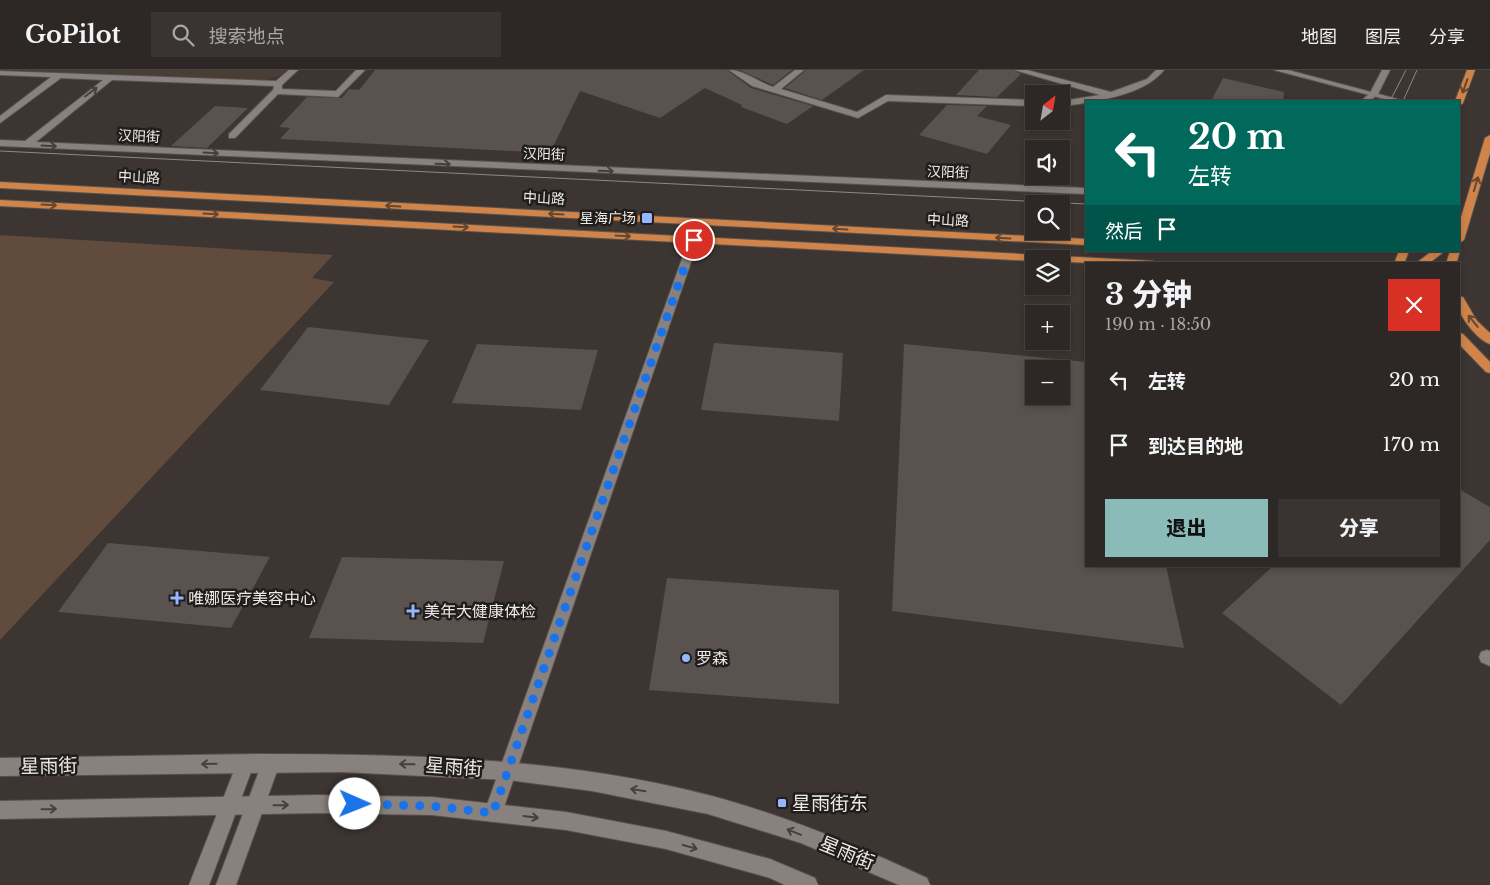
<!DOCTYPE html>
<html lang="zh">
<meta charset="utf-8">
<style>
body{margin:0;font-family:"Libre Baskerville","Noto Sans SC",serif;background:#393432;color:#f1f3f6;height:100vh;display:flex;flex-direction:column;font-size:19px;white-space:nowrap}
*{box-sizing:border-box;margin:0}
p{font-size:16px;color:#a7a6a7}
.icon{flex:none;width:28px;height:28px;fill:none;stroke:currentColor;stroke-width:2;stroke-linecap:round;stroke-linejoin:round}
.map{position:relative;flex:1;overflow:hidden}
.side{position:absolute;left:1085px;top:192px;width:375px;height:305px;display:flex;flex-direction:column;background:#2d2825;border-radius:0px;box-shadow:0 2px 8px #0003,0 0 0 1px #484442}
.side>*{flex:none}
.guide{position:absolute;left:1085px;top:30px;width:375px;height:152px;border-radius:0px;box-shadow:0 2px 8px #0003,0 0 0 1px #484442;background:#00695c;color:#fff;overflow:hidden}
.needle{width:32px;rotate:31deg}
.buttons{position:absolute;left:1025px;top:15px;display:grid;gap:10px}
.buttons a{display:grid;place-items:center;width:45px;height:45px;border-radius:0px;background:#2d2825;box-shadow:0 2px 8px #0003,0 0 0 1px #484442;font-size:25px}
.pin{position:absolute;display:grid;place-items:center;width:42px;height:42px;color:#fff;margin:-21px;border:2px solid #fff;border-radius:50%;box-shadow:0 1px 5px #0007}
.me{position:absolute;width:55px;margin:-28px;rotate:91deg;stroke-linejoin:round;filter:drop-shadow(0 0 4px #0008)}
.turn{display:flex;align-items:center;gap:18px;height:105px;padding:0 20px;font-size:22px}
.turn .icon{width:65px;height:65px;stroke-width:2.5}
.turn b{display:block;font-size:35px;line-height:42px}
.then{display:flex;align-items:center;height:48px;padding:0 20px;background:#0003;gap:10px;font-size:19px}
.round{display:grid;place-items:center;flex:none;width:52px;height:52px;border-radius:0px;background:#393432}
.head{display:flex;align-items:center;justify-content:space-between;height:85px;padding:0 20px}
h1{font-size:30px;font-weight:800;line-height:38px}
.action{display:flex;gap:10px;margin-top:auto;padding:10px 20px}
.action a{flex:1;height:58px;border-radius:0px;background:#8bbbb9;color:#111;font-size:20px;font-weight:800;line-height:58px;text-align:center}
.action a+a{background:#393432;color:#f1f3f6}
ul{padding:0;list-style:none}
li{display:flex;align-items:center;gap:15px;height:65px;padding:0 20px}
li div{flex:1}
li b{display:block;font-size:19px}
li em{font-style:normal}
header{display:flex;align-items:center;gap:30px;box-sizing:border-box;height:70px;padding:0 25px;background:#2d2825;border-bottom:1px solid #484442}
header strong{font-size:24px}
nav{display:flex;gap:28px;margin-inline-start:auto;font-size:18px}
.search{width:350px;height:45px;background:#393432;display:flex;align-items:center;gap:12px;box-sizing:border-box;padding:0 18px;border-radius:0px;color:#a7a6a7;font-size:19px}
.map>svg:first-child{display:block}
</style>
<header>
<strong>GoPilot</strong>
<div class="search"><svg class="icon" aria-label="search" viewBox="0 0 24 24"><circle cx="10" cy="10" r="6"/><path d="M15 15l6 6"/></svg>搜索地点</div>
<nav><a>地图</a><a>图层</a><a>分享</a></nav>
</header>
<div class="map">
<svg width="1490" height="815" viewBox="0 0 1490 815">
<rect width="100%" height="100%" fill="#3c3531"/>
<path fill="#493e36" d="M0,0H288L279,6L263,10Z"/>
<path fill="#604b3d" d="M0,165L333,185L312,208L334,212L0,570Z"/>
<path fill="#59524e" fill-rule="evenodd" d="M375,0H727L751,18L813,36L787,54L741,37L742,35L705,18L660,48L580,21L550,83L280,69L290,58L279,57L307,27L342,28L349,19L359,20Z
M740,0H792L773,15Z
M806,0H864L822,30L785,18Z
M979,0H1012L1021,4L997,27L956,25Z
M1223,8L1284,22L1283,31H1211Z
M947,35L987,36L977,46L1011,55L987,84L919,65Z
M215,36L248,38L207,78L171,76Z
M308,257L429,270L389,335L260,320Z
M714,273L843,283L839,351L701,340Z
M477,274L598,280L581,340L452,333Z
M904,274L1086,292V496H1166L1184,578L892,541ZM1034,299H1061V326H1034Z
M1459,419L1490,437V470L1341,635L1222,543L1273,496H1459Z
M108,473L270,487L231,558L58,542Z
M342,487L504,491L483,573L309,568Z
M667,508L839,520V634L649,620Z"/>
<g fill="none" stroke-linecap="round" stroke-linejoin="round">
<defs>
<path id="service" d="M729,0C744,0 758,12 773,17L795,0H804L781,19L857,42L886,25L1034,30V36L888,31L858,48L752,16Z
M1014,0H1027L1111,22L1147,9L1156,0H1164C1143,27 1093,31 1061,37V31L1100,25Z
M1274,0H1288L1405,31H1392Z
M274,19L281,21L235,68H229V64Z
M694,166L699,169L502,743L500,750L493,752L486,750L484,743L689,169Z
M1487,580L1490,581V596L1481,592L1479,587L1481,582Z"/>
<path id="minor" d="M289,0H298L282,15V19L336,21L356,0H365L338,27L277,24L273,21L274,16L112,10L36,72L1086,118V124L0,76V70L25,71L103,10L61,8L0,53V46L51,7L0,5V1L276,11Z
M1382,0H1390L1378,24L1370,31H1361L1370,23Z
M271,684L277,687L280,693L236,815H216L262,693L265,687Z
M245,685L251,688L254,694L209,815H189L239,688Z"/>
<path id="tertiary" d="M255,684C406,684 561,687 708,725C784,745 856,775 927,808L930,815H899L801,773L708,744L592,721L508,710L340,702L0,706V688Z
M317,725L432,727L566,742L666,761L770,789L815,808L818,815H785L770,808L666,779L566,760L432,745L317,743L0,749V731Z"/>
<path id="trunk" d="M1467,0H1475L1463,33L1459,36V31H1455Z
M1490,65V83L1464,170L1459,173V154L1485,68Z
M0,112L1086,169V175L0,118Z
M0,130L1153,191L1158,194L1061,192V189H1034V191L0,136Z
M1459,179L1460,181L1456,194H1446L1450,181H1459Z
M1399,181H1409L1404,194H1394Z
M1432,181H1445L1428,194H1415Z
M1459,227H1463L1477,251L1490,263V274C1479,271 1462,250 1459,239C1458,235 1459,230 1459,227Z
M1459,263L1463,264L1490,292V303L1486,302L1459,274Z"/>
</defs>
<use href="#service" stroke="#58524e" stroke-width="2"/>
<use href="#minor" stroke="#58524e" stroke-width="2"/>
<use href="#tertiary" stroke="#58524e" stroke-width="2"/>
<use href="#trunk" stroke="#58524e" stroke-width="2"/>
<use href="#service" fill="#89817d" fill-rule="evenodd"/>
<use href="#minor" fill="#89817d" fill-rule="evenodd"/>
<use href="#tertiary" fill="#89817d" fill-rule="evenodd"/>
<use href="#trunk" fill="#d0844a" fill-rule="evenodd"/>
<path stroke="#8f8986" stroke-width="1" d="M1390,31L1406,0
M1403,31L1417,0
M0,81L1086,134"/>
</g>
<defs><path id="oneway-shaft" d="M-6 0H5M1.5-3L5.5 0L1.5 3" fill="none" stroke-width="1.6" stroke-linecap="round" stroke-linejoin="round" transform="scale(1.25)"/></defs>
<g stroke="#66462e">
<use href="#oneway-shaft" transform="translate(1465 16) rotate(110)"/>
<use href="#oneway-shaft" transform="translate(1476 114) rotate(-73)"/>
<use href="#oneway-shaft" transform="translate(49 135) rotate(3)"/>
<use href="#oneway-shaft" transform="translate(393 136) rotate(-177)"/>
<use href="#oneway-shaft" transform="translate(211 144) rotate(3)"/>
<use href="#oneway-shaft" transform="translate(556 144) rotate(-177)"/>
<use href="#oneway-shaft" transform="translate(461 157) rotate(3)"/>
<use href="#oneway-shaft" transform="translate(840 159) rotate(-177)"/>
<use href="#oneway-shaft" transform="translate(623 166) rotate(3)"/>
<use href="#oneway-shaft" transform="translate(1003 168) rotate(-177)"/>
<use href="#oneway-shaft" transform="translate(1473 251) rotate(-129)"/>
</g>
<g stroke="#45403e">
<use href="#oneway-shaft" transform="translate(91 22) rotate(-37)"/>
<use href="#oneway-shaft" transform="translate(49 76) rotate(3)"/>
<use href="#oneway-shaft" transform="translate(211 83) rotate(3)"/>
<use href="#oneway-shaft" transform="translate(443 94) rotate(2)"/>
<use href="#oneway-shaft" transform="translate(606 101) rotate(2)"/>
<use href="#oneway-shaft" transform="translate(209 694) rotate(179)"/>
<use href="#oneway-shaft" transform="translate(407 694) rotate(-179)"/>
<use href="#oneway-shaft" transform="translate(638 720) rotate(-170)"/>
<use href="#oneway-shaft" transform="translate(281 735) rotate(-1)"/>
<use href="#oneway-shaft" transform="translate(49 739) rotate(-1)"/>
<use href="#oneway-shaft" transform="translate(531 747) rotate(7)"/>
<use href="#oneway-shaft" transform="translate(794 762) rotate(-158)"/>
<use href="#oneway-shaft" transform="translate(690 777) rotate(15)"/>
</g>
<g fill="none" stroke-linecap="round" stroke-linejoin="round">
<path stroke="#1a73e8" stroke-width="9" stroke-dasharray="0 16.2" d="M355,734L432,736L493,743L694,170"/>
</g>
<g fill="#96b6fd" stroke="#201d1c" stroke-width="2">
<rect x="641" y="142" width="12" height="12" rx="2.5"/>
<path d="M174.5 520.5h5v5h5v5h-5v5h-5v-5h-5v-5h5z"/>
<path d="M410.5 533.5h5v5h5v5h-5v5h-5v-5h-5v-5h5z"/>
<circle cx="686" cy="588" r="5"/>
<rect x="777" y="728" width="10" height="10" rx="2.5"/>
</g>
<g text-anchor="middle" dominant-baseline="central" stroke-width="5" stroke-linejoin="round" paint-order="stroke">
<g font-size="14" fill="#ede9e6" stroke="#201d1c">
<text transform="translate(139 66) rotate(3)">汉阳街</text>
<text transform="translate(544 84) rotate(2)">汉阳街</text>
<text transform="translate(948 102) rotate(2)">汉阳街</text>
<text transform="translate(139 107) rotate(3)">中山路</text>
<text transform="translate(544 128) rotate(3)">中山路</text>
<text transform="translate(948 150) rotate(3)">中山路</text>
</g>
<g font-size="14" fill="#ede9e6" stroke="#201d1c" text-anchor="end">
<text x="636" y="148">星海广场</text>
</g>
<g font-size="16" fill="#ede9e6" stroke="#201d1c" text-anchor="start">
<text x="188" y="528">唯娜医疗美容中心</text>
<text x="424" y="541">美年大健康体检</text>
<text x="696" y="588">罗森</text>
</g>
<g font-size="19" fill="#ede9e6" stroke="#201d1c">
<text transform="translate(49 696) rotate(-1)">星雨街</text>
<text transform="translate(454 697) rotate(4)">星雨街</text>
<text transform="translate(847 783) rotate(22)">星雨街</text>
</g>
<g font-size="19" fill="#ede9e6" stroke="#201d1c" text-anchor="start">
<text x="792" y="733">星雨街东</text>
</g>
</g>
</svg>
<div class="buttons">
<a><svg class="needle" viewBox="-14 -14 28 28"><path d="M0-13l5 13h-10z" fill="#e53935"/><path d="M0 13l5-13h-10z" fill="#a7a6a7"/></svg></a>
<a><svg class="icon" aria-label="sound" viewBox="0 0 24 24"><path d="M4 9h4l5-4v14l-5-4H4zM17 9q2 3 0 6"/></svg></a>
<a><svg class="icon" aria-label="search" viewBox="0 0 24 24"><circle cx="10" cy="10" r="6"/><path d="M15 15l6 6"/></svg></a>
<a><svg class="icon" aria-label="layers" viewBox="0 0 24 24"><path d="M12 4l9 5-9 5-9-5zM3 14l9 5 9-5"/></svg></a>
<a>+</a>
<a>−</a>
</div>
<div class="pin" style="left:694px;top:170px;background:#d93025"><svg class="icon" aria-label="arrive" viewBox="0 0 24 24"><path d="M6 21V4h12l-3 4 3 4H6"/></svg></div>
<svg class="me" style="left:355px;top:734px" viewBox="-20 -20 40 40"><circle r="19" fill="#fff"/><path d="M0-13L10 11 0 6-10 11z" fill="#1a73e8"/></svg>
<div class="guide">
<div class="turn"><svg class="icon" aria-label="left" viewBox="0 0 24 24"><path d="M17 20v-9H6M10 6l-5 5 5 5"/></svg><div><b>20 m</b>左转</div></div>
<div class="then">然后<svg class="icon" aria-label="arrive" viewBox="0 0 24 24"><path d="M6 21V4h12l-3 4 3 4H6"/></svg></div>
</div>
<section class="side">
<div class="head"><div><h1>3 分钟</h1><p>190 m · 18:50</p></div><a class="round" style="background:#d93025;color:#fff"><svg class="icon" aria-label="close" viewBox="0 0 24 24"><path d="M6 6l12 12M18 6L6 18"/></svg></a></div>
<ul>
<li><svg class="icon" aria-label="left" viewBox="0 0 24 24"><path d="M17 20v-9H6M10 6l-5 5 5 5"/></svg><div><b>左转</b></div><em>20 m</em></li>
<li><svg class="icon" aria-label="arrive" viewBox="0 0 24 24"><path d="M6 21V4h12l-3 4 3 4H6"/></svg><div><b>到达目的地</b></div><em>170 m</em></li>
</ul>
<div class="action"><a>退出</a><a>分享</a></div>
</section>
</div>
